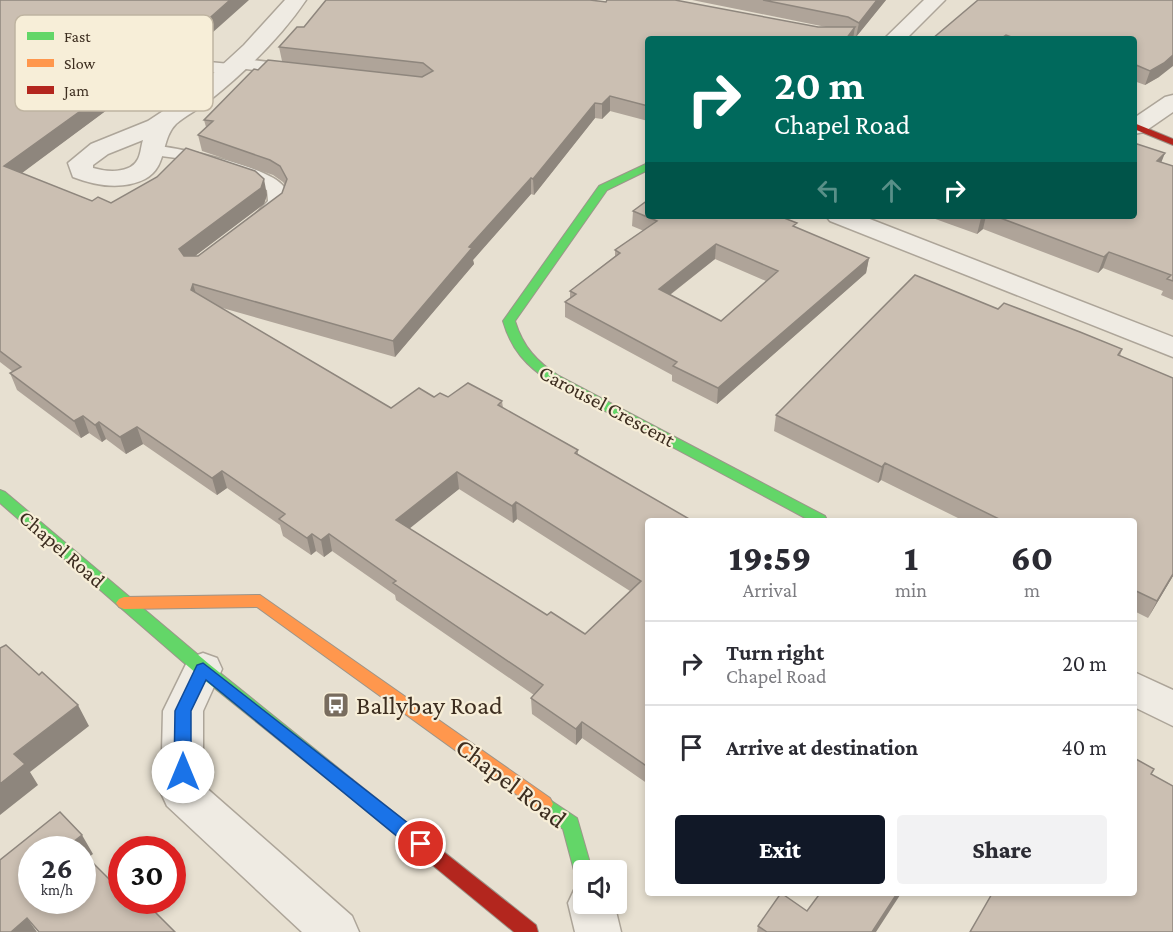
<!DOCTYPE html>
<style>
body{margin:0;font-family:"Crimson Pro",serif;background:#f2f2f3;color:#2b2b33;height:100vh;display:flex;flex-direction:column;font-size:22px;white-space:nowrap}
*{box-sizing:border-box;margin:0}
p{font-size:20px;color:#7c7c81}
.icon{flex:none;width:33px;height:33px;fill:none;stroke:currentColor;stroke-width:2;stroke-linecap:round;stroke-linejoin:round}
.map{position:relative;flex:1;overflow:hidden}
.details{position:absolute;left:645px;top:518px;width:492px;height:378px;display:flex;flex-direction:column;background:#fff;border-radius:6px;box-shadow:0 3px 9px #0003}
.details>*{flex:none}
.top-card{position:absolute;left:645px;top:36px;width:492px;height:183px;border-radius:6px;box-shadow:0 3px 9px #0003;background:#00695c;color:#fff;overflow:hidden}
.tools{position:absolute;left:573px;top:860px;display:grid;gap:12px}
.tools a{display:grid;place-items:center;width:54px;height:54px;border-radius:6px;background:#fff;box-shadow:0 3px 9px #0003;font-size:30px}
.speed{position:absolute;left:18px;top:836px;display:flex;gap:12px;font-size:30px;font-weight:700;text-align:center}
.speed>*{display:grid;place-content:center;width:78px;height:78px;border-radius:50%;background:#fff;box-shadow:0 3px 9px #0003;line-height:1}
.speed small{font-size:15px;font-weight:400}
.speed .limit{border:9px solid #d22;background:#fff;color:#111}
.pin{position:absolute;display:grid;place-items:center;width:51px;height:51px;color:#fff;margin:-26px;border:3px solid #fff;border-radius:50%;box-shadow:0 2px 6px #0007}
.me{position:absolute;width:66px;margin:-33px;rotate:0deg;stroke-linejoin:round;filter:drop-shadow(0 0 4px #0008)}
.turn{display:flex;align-items:center;gap:21px;height:126px;padding:0 30px;font-size:27px}
.turn .icon{width:78px;height:78px;stroke-width:2.5}
.turn b{display:block;font-size:42px;line-height:51px}
.lanes{display:flex;align-items:center;height:57px;padding:0 30px;background:#0003;justify-content:center;gap:30px;direction:ltr}
.lanes .off{opacity:.35}
.eta{display:flex;justify-content:space-evenly;align-items:center;height:102px;text-align:center}
.eta b{font-size:36px;font-weight:800;line-height:42px}
.action{display:flex;gap:12px;margin-top:auto;padding:12px 30px}
.action a{flex:1;height:69px;border-radius:6px;background:#111827;color:#fff;font-size:24px;font-weight:800;line-height:69px;text-align:center}
.action a+a{background:#f2f2f3;color:#2b2b33}
ul{padding:0;list-style:none}
li{display:flex;align-items:center;gap:18px;height:84px;padding:0 30px;border-top:2px solid #e1e1e2}
li div{flex:1}
li b{display:block;font-size:22px}
li em{font-style:normal}
.map>svg:first-child{display:block}
</style>
<div class="map">
<svg width="1173" height="932" viewBox="0 0 1173 932">
<rect width="100%" height="100%" fill="#e7e0d1"/>
<g fill="none" stroke-linecap="round" stroke-linejoin="round">
<defs>
<path id="lane" d="M146,56L230,64L231,60L237,58L293,65L301,70L293,75L238,68L237,72L231,74L140,64L138,61L140,58Z
M152,145C178,148 270,166 284,187L286,201L279,213L267,223H253L251,219L268,201L267,190L184,159L146,154L143,150Z"/>
<path id="street" d="M285,0H306C281,37 245,72 210,100C200,109 186,115 176,124C160,140 168,167 145,179C123,190 96,186 73,177L68,163L91,144L148,121L195,90L244,45ZM143,140C141,146 141,153 138,159C131,174 106,172 93,168V165L108,154Z
M924,0H945L906,39H884Z
M1173,95V112L1144,132L1134,134V118L1165,97Z
M826,216H862L1173,337V357L830,221Z
M203,653L217,658L222,669L203,711V785L352,916L359,932H302L167,806L161,793L163,711L189,658Z
M1134,672L1173,690V726L1134,707Z
M584,884V903H614L621,932H575L568,903L575,888Z"/>
<path id="fast" d="M648,163V170L607,190L515,321C523,347 537,362 559,376L825,516L827,520H809L551,382C526,366 511,349 503,321L599,186Z
M0,490L5,492L209,664L353,780L356,785L353,790L347,793L341,790L197,674L0,503Z
M544,796L577,818L592,870H584V882L578,880L575,874L563,829L538,810L535,804L538,798Z"/>
<path id="slow" d="M260,595L550,798L553,804L550,810L544,812L538,810L257,607L124,609L119,607L116,603L119,599L124,597Z"/>
<path id="jam" d="M1134,123L1173,139V145L1134,129Z
M347,777L353,780L536,925L538,932H514L341,790L338,785L341,780Z"/>
</defs>
<use href="#lane" stroke="#ada599" stroke-width="3"/>
<use href="#street" stroke="#ada599" stroke-width="3"/>
<use href="#fast" stroke="#9c958a" stroke-width="2"/>
<use href="#slow" stroke="#9c958a" stroke-width="2"/>
<use href="#jam" stroke="#9c958a" stroke-width="2"/>
<use href="#lane" fill="#efebe3" fill-rule="evenodd"/>
<use href="#street" fill="#efebe3" fill-rule="evenodd"/>
<use href="#fast" fill="#63d668" fill-rule="evenodd"/>
<use href="#slow" fill="#ff974d" fill-rule="evenodd"/>
<use href="#jam" fill="#b3261e" fill-rule="evenodd"/>
</g>
<path fill="#afa499" fill-rule="evenodd" d="M0,0L212,33L213,39L193,58L73,47L180,71L151,97L145,96L132,107L115,104L21,173L92,201L111,203L267,195L264,204L195,256H198L282,193L285,185L283,182L273,175L202,151L198,135L206,127L204,120L258,70L282,61L279,47L304,27H826L692,0H886L856,37L854,36L648,39V121L610,111L602,119L595,118L534,195L531,194L473,260L474,264L395,357L219,307L391,408L434,397L502,401L503,408L578,450V454L648,520V784L582,738L576,745L532,714L531,698L534,695L396,600L395,595L332,551L324,557L316,551L311,555L283,536L280,525L227,488L217,495L143,444L126,454L106,439L102,442L89,433L81,438L17,390L10,373L13,372L0,362ZM459,489L513,523L517,519L630,591L585,634L547,615L530,605L409,528Z
M1173,0L1159,77L1145,85L1134,81V39H932Z
M1165,153L1161,162L1173,166V300L1161,295L1163,291L1103,268L1098,273L983,229L977,234L927,216H1134Z
M633,211L796,228L869,258L866,273L717,404L672,381V375L565,317V302L570,299V291L615,256V250L644,231L632,226ZM715,259L766,281L721,321L670,295Z
M998,309L1122,349L1120,356L1173,576L1148,618L1134,611V520H962L881,480L878,483L774,431L776,415Z
M807,911L876,932H757L758,926Z"/>
<path fill="#8e867d" d="M230,0H249L212,33L213,39L193,58L190,44L203,24Z
M877,0H886L856,37L859,23Z
M855,27L853,39H846Z
M40,33L45,48L35,54L30,40Z
M1173,55V66L1159,77L1145,85L1150,71Z
M176,57L180,71L151,97L147,82Z
M141,81L145,96L132,107L127,92Z
M111,89L115,104L10,182L4,166Z
M610,96V111L602,119V104Z
M595,103V118L534,195L533,179Z
M1165,153L1159,168L1157,161Z
M531,178V194L473,260L474,264L395,357L393,341L469,247Z
M264,179L267,195L264,204L183,265L179,249Z
M984,216H986L983,229L977,234L981,218Z
M716,244L715,259L658,304L659,289Z
M1109,252L1103,268L1098,273L1104,257Z
M869,258L866,273L717,404L718,388Z
M193,284L198,300L191,290Z
M83,416L89,433L81,438L74,421Z
M99,422L106,439L102,442L95,425Z
M137,427L143,444L126,454L120,437Z
M885,463L881,480L878,483L882,467Z
M222,471L227,488L217,495L212,478Z
M457,472L459,489L399,537L396,520Z
M516,502L517,519L513,523L512,506Z
M312,534L316,551L311,555L307,538Z
M329,534L332,551L324,557L321,540Z
M1173,574V576L1148,618L1157,601Z
M78,705L89,726L30,772L38,785L0,815V784L14,754Z
M582,722V738L576,745V729Z
M82,835L93,854L84,861L82,859V849H77L73,842Z
M898,892H902L876,932H872Z
M27,918L37,932H11Z"/>
<path fill="#cbbfb2" stroke="#8e867d" stroke-width="1.5" fill-rule="evenodd" d="M0,0H230L203,24L210,25L190,44L73,32L40,33L30,40L40,48L72,47L176,57L147,82L141,81L127,92L111,89L4,166L92,201L98,197L111,203L157,177L186,148L255,171L264,179L261,188L179,249L184,256H198L282,193L287,179L280,166L270,160L198,135L213,121L204,120L254,69L258,70L268,60L422,77L433,71L423,63L279,47L297,27H304L326,0H590L606,2L607,0H675L818,27H855L846,39H648V106L610,96L602,104L595,103L533,179L531,178L469,247L472,248L393,341L193,284L191,290L391,408L419,388L434,397L440,393L448,397L468,383L502,401L498,405L578,450L575,453L691,520H648V767L582,722L576,729L531,698L543,685L393,583L396,581L329,534L321,540L312,534L307,538L279,519L285,514L222,471L212,478L137,427L120,437L99,422L95,425L83,416L74,421L10,373L21,367L0,351ZM457,472L512,506L516,502L641,581L585,634L551,612L547,615L396,520Z
M763,0H877L859,23L848,17Z
M978,0H1173V55L1164,63L1150,71L1136,65L1134,67V39H1017L1006,35L1000,39H932Z
M1134,143L1165,153L1157,161L1173,166V281L1167,279L1171,275L1109,252L1104,257L995,216H1134Z
M648,200V216H779L797,223L793,226L869,258L718,388L673,366L677,362L565,302L576,294L570,291L620,253L615,250L657,221L633,211ZM716,244L778,271L721,321L659,289Z
M915,275L998,309L1004,303L1080,332L1122,349L1118,355L1173,378V574L1157,601L1134,590V520H1001L885,463L882,467L776,415Z
M6,645L39,675L42,672L78,705L14,754L25,764L0,784V648Z
M1134,758L1154,769L1151,774L1173,786V932H970L993,892H1134Z
M60,812L82,835L73,842L79,849H32V900H82V852L122,892V900H143L175,932H39L27,918L11,932H0V860Z
M821,892H898L872,932H767L758,926L781,893L807,911Z"/>
<path fill="#1a73e8" stroke="#114b97" stroke-width="1.5" d="M203,663L427,838L430,844L427,850L421,853L414,850L206,680L191,711V772L189,778L183,780L176,778L174,772L175,711L197,665Z"/>
<defs>
<symbol id="bus-square" viewBox="-11 -11 22 22"><rect x="-9" y="-9" width="18" height="18" rx="4" fill="#786c5e" stroke="#f7eed8"/><path d="M-5-6H5V4H4V6H2V4H-2V6H-4V4H-5ZM-3.5-4V0h7V-4ZM-3.5 1.2v1.5H-2V1.2ZM2 1.2v1.5H3.5V1.2Z" fill="#fff"/></symbol>
</defs>
<g fill-rule="evenodd">
<use href="#bus-square" x="321" y="690" width="30" height="30"/>
</g>
<g text-anchor="middle" dominant-baseline="central" stroke-width="4.5" stroke-linejoin="round" paint-order="stroke">
<g font-size="21" fill="#3d2e20" stroke="#f7eed8">
<text transform="translate(607 406) rotate(28)">Carousel Crescent</text>
<text transform="translate(62 549) rotate(41)">Chapel Road</text>
</g>
<g font-size="26" fill="#3d2e20" stroke="#f7eed8" text-anchor="start">
<text x="356" y="705">Ballybay Road</text>
</g>
<g font-size="26" fill="#3d2e20" stroke="#f7eed8">
<text transform="translate(511 783) rotate(37)">Chapel Road</text>
</g>
</g>
<rect x="15" y="15" width="198" height="96" rx="9" fill="#f7eed8" stroke="#bfb4a1" stroke-width="1.5"/>
<rect x="27" y="32" width="27" height="8" fill="#63d668"/>
<rect x="27" y="59" width="27" height="8" fill="#ff974d"/>
<rect x="27" y="86" width="27" height="8" fill="#b3261e"/>
<g font-size="16" fill="#3d2e20">
<text x="64" y="42">Fast</text>
<text x="64" y="69">Slow</text>
<text x="64" y="96">Jam</text>
</g>
</svg>
<div class="tools">
<a><svg class="icon" aria-label="sound" viewBox="0 0 24 24"><path d="M4 9h4l5-4v14l-5-4H4zM17 9q2 3 0 6"/></svg></a>
</div>
<div class="speed"><div>26<small>km/h</small></div><div class="limit">30</div></div>
<div class="pin" style="left:421px;top:844px;background:#d93025"><svg class="icon" aria-label="arrive" viewBox="0 0 24 24"><path d="M6 21V4h12l-3 4 3 4H6"/></svg></div>
<svg class="me" style="left:183px;top:772px" viewBox="-20 -20 40 40"><circle r="19" fill="#fff"/><path d="M0-13L10 11 0 6-10 11z" fill="#1a73e8"/></svg>
<div class="top-card">
<div class="turn"><svg class="icon" aria-label="right" viewBox="0 0 24 24"><path d="M7 20v-9h11M14 6l5 5-5 5"/></svg><div><b>20 m</b>Chapel Road</div></div>
<div class="lanes"><svg class="icon off" aria-label="left" viewBox="0 0 24 24"><path d="M17 20v-9H6M10 6l-5 5 5 5"/></svg><svg class="icon off" aria-label="ahead" viewBox="0 0 24 24"><path d="M12 20V5M6 11l6-6 6 6"/></svg><svg class="icon" aria-label="right" viewBox="0 0 24 24"><path d="M7 20v-9h11M14 6l5 5-5 5"/></svg></div>
</div>
<section class="details">
<div class="eta">
<div><b>19:59</b><p>Arrival</p></div>
<div><b>1</b><p>min</p></div>
<div><b>60</b><p>m</p></div>
</div>
<ul>
<li><svg class="icon" aria-label="right" viewBox="0 0 24 24"><path d="M7 20v-9h11M14 6l5 5-5 5"/></svg><div><b>Turn right</b><p>Chapel Road</p></div><em>20 m</em></li>
<li><svg class="icon" aria-label="arrive" viewBox="0 0 24 24"><path d="M6 21V4h12l-3 4 3 4H6"/></svg><div><b>Arrive at destination</b></div><em>40 m</em></li>
</ul>
<div class="action"><a>Exit</a><a>Share</a></div>
</section>
</div>
